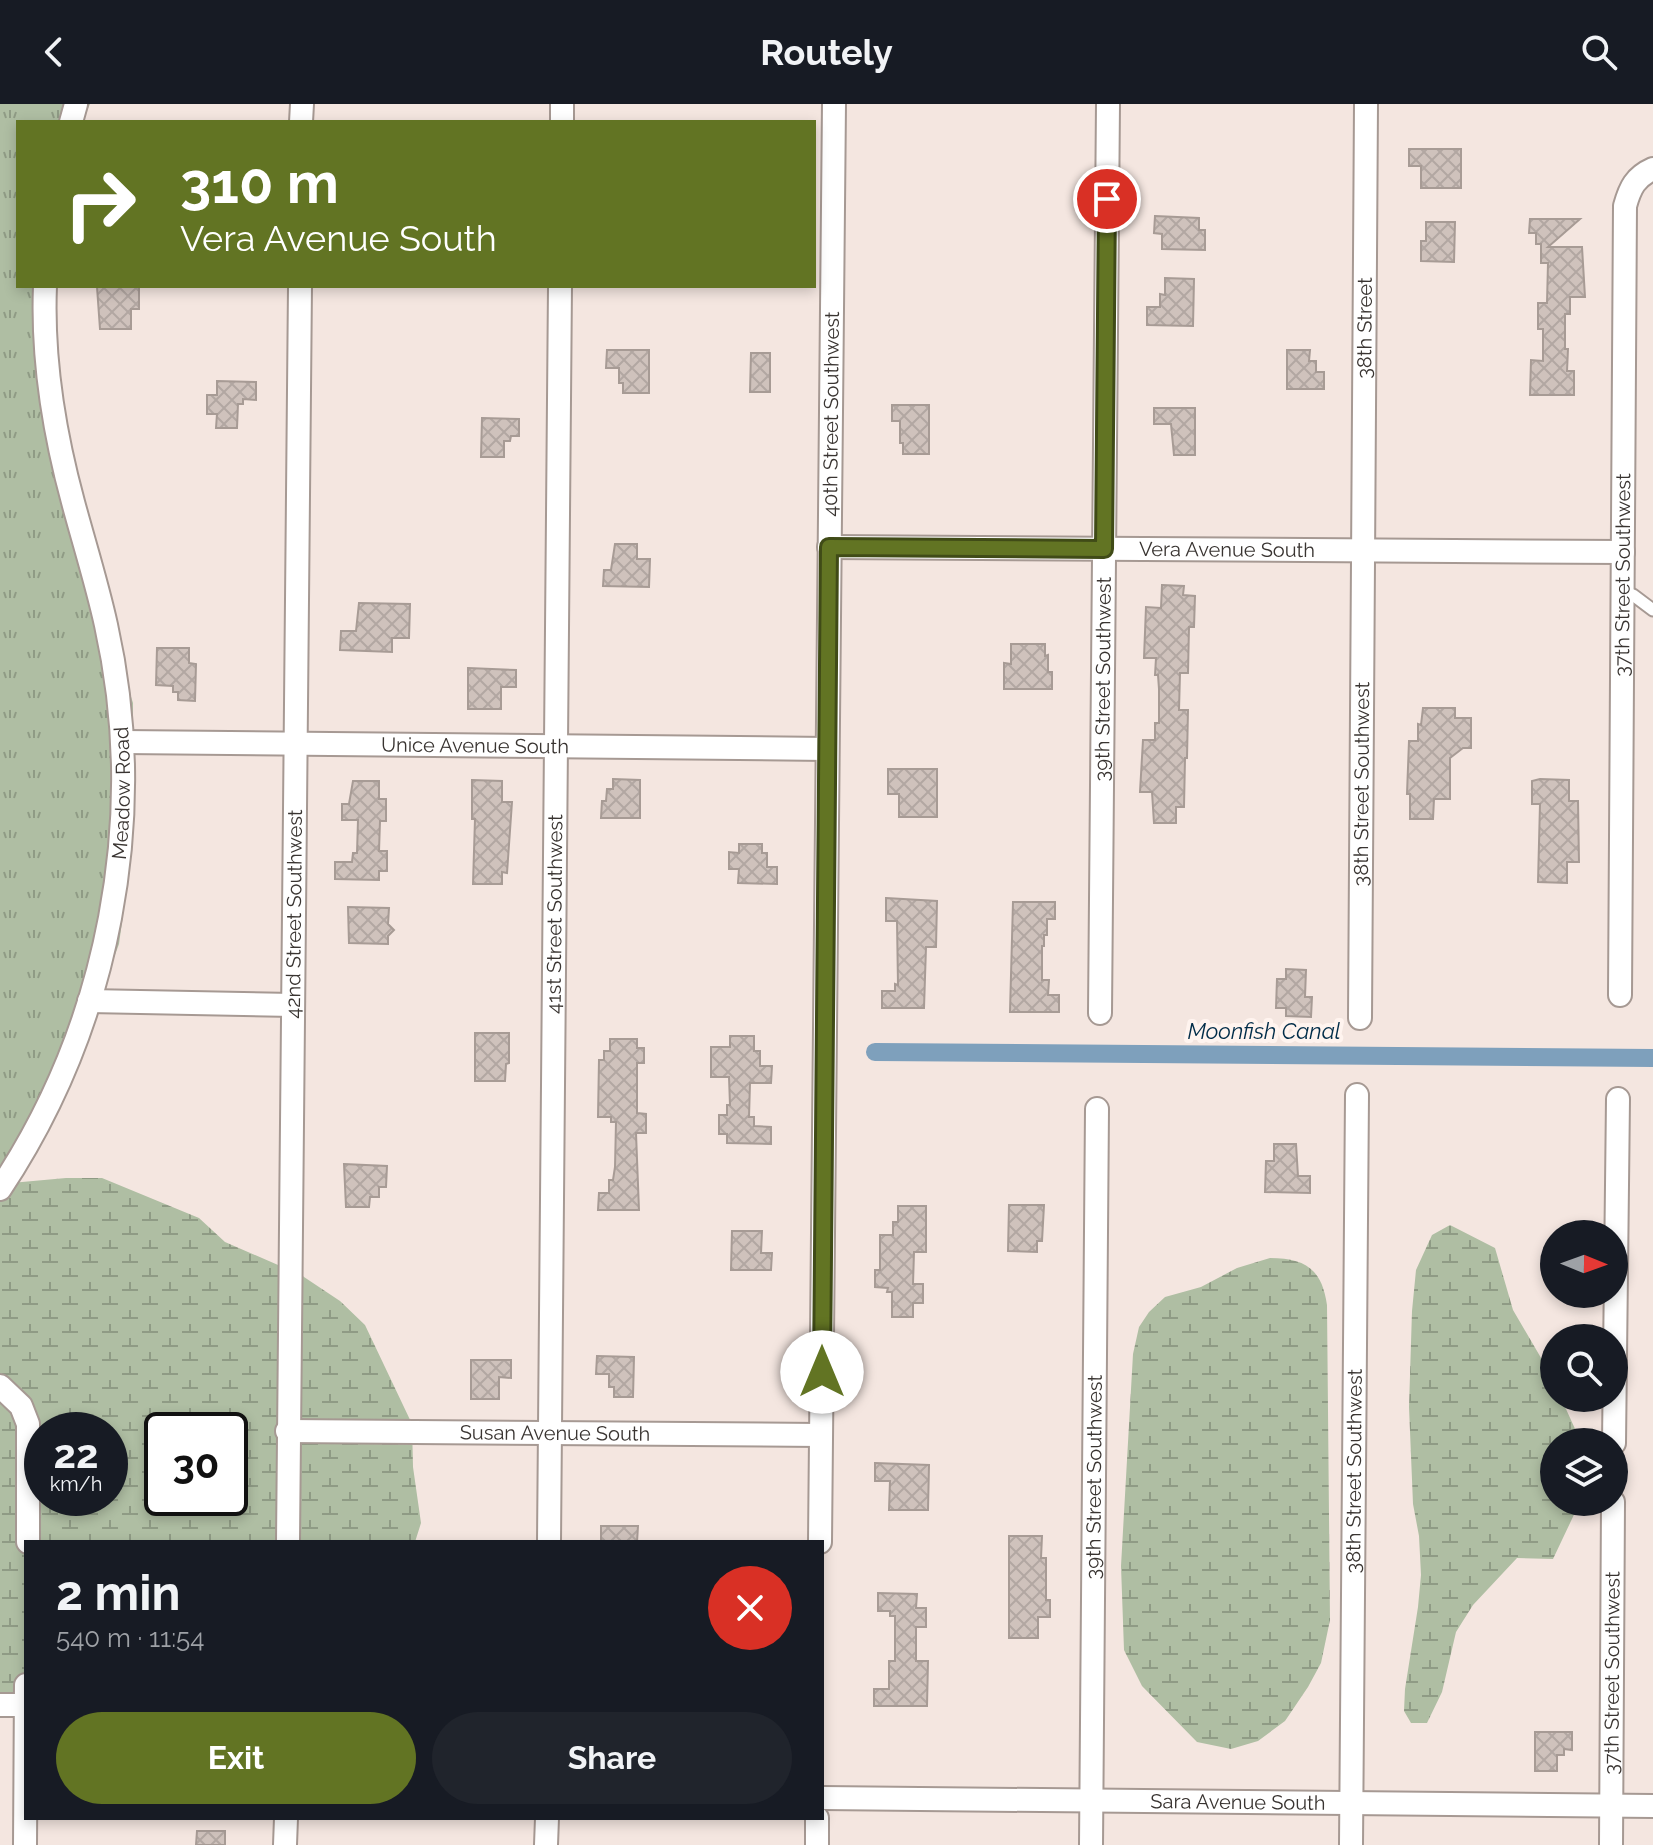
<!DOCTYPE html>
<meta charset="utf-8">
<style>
body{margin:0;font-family:Raleway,sans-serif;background:#20242c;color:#f1f3f6;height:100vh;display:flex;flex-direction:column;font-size:30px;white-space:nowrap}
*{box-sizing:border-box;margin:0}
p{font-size:26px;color:#9ea1a6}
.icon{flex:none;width:44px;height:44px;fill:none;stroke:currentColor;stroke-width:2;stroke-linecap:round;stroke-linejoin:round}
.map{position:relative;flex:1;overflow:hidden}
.details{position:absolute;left:24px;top:1436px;width:800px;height:280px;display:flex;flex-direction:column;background:#171b24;border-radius:0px;box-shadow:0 4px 12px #0003}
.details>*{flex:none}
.top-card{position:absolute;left:16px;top:16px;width:800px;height:168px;border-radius:0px;box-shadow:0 4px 12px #0003;background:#627423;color:#fff;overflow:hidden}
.needle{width:52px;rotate:91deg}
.tools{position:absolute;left:1540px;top:1116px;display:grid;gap:16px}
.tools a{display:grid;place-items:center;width:88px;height:88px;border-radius:50%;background:#171b24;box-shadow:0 4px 12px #0003;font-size:40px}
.speed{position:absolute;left:24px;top:1308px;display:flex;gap:16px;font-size:40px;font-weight:700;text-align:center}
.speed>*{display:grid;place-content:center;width:104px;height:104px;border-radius:50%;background:#171b24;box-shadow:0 4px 12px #0003;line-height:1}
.speed small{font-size:20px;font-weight:400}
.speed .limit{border:4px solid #111;border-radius:12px;background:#fff;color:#111}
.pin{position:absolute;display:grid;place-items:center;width:68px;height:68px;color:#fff;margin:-34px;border:4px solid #fff;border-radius:50%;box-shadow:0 2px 8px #0007}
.me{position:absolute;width:88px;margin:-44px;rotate:0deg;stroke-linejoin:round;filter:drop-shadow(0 0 6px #0008)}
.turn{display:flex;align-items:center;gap:28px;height:168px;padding:0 32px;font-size:36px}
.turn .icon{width:104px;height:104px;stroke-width:2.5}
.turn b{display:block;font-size:56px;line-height:68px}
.round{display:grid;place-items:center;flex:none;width:84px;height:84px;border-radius:42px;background:#20242c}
.overview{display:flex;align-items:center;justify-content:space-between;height:136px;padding:0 32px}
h1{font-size:48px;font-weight:700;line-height:60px}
.primary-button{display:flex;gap:16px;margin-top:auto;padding:16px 32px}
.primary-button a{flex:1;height:92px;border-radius:48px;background:#627423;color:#fff;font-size:32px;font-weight:700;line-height:92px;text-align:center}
.primary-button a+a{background:#20242c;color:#f1f3f6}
header{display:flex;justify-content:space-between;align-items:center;height:104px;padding:0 32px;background:#171b24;font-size:36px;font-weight:700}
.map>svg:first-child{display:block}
</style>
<header><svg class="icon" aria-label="back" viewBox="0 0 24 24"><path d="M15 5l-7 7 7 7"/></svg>Routely<svg class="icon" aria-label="search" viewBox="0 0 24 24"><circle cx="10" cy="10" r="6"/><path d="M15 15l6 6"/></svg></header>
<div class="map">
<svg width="1653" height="1741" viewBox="0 0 1653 1741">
<defs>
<pattern id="grass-tufts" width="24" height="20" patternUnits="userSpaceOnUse" patternTransform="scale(2)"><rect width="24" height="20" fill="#afbea3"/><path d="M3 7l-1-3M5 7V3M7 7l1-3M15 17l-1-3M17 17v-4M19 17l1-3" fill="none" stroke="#8f9b85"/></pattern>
<pattern id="wetland-marsh" width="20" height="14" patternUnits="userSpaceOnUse" patternTransform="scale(2)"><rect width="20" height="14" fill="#afbea3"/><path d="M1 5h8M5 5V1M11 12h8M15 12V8" fill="none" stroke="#8f9b85"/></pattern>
<pattern id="building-cross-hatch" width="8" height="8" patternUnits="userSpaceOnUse" patternTransform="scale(2)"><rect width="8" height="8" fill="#cfc2bc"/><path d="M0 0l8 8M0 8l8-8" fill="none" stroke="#b2a7a2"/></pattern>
</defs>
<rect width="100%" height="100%" fill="#f4e6e0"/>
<path fill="url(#grass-tufts)" d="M0,0H90L82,18H18V182H49L48,267L85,447L133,599L132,745L119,840L84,935L0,1080Z"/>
<path fill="url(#wetland-marsh)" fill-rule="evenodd" d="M66,1074H102L199,1114L225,1138L301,1171L340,1197L365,1221L412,1320L413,1363L421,1419L415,1438H26V1622L0,1603V1080ZM42,1326H110V1394H42ZM162,1326H230V1394H162Z
M1450,1121L1495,1144L1513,1206L1551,1271L1554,1278V1294H1561L1581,1338H1554V1398H1580L1553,1455L1517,1454L1473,1501L1456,1528L1442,1588L1427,1619H1411L1404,1607L1405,1585L1418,1503L1421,1471L1419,1432L1413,1400L1409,1303L1412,1207L1416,1166L1432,1131Z
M1270,1154C1305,1154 1322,1165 1327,1201L1330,1516L1321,1559L1308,1583L1285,1617L1258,1637L1231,1645L1197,1638L1142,1582L1124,1546L1121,1462L1133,1250L1139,1223L1149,1208L1165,1193L1201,1183L1237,1164Z"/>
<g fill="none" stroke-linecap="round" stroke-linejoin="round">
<path stroke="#7ea0bc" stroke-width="18" d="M875,948L1653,954"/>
</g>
<path fill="url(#building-cross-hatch)" stroke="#a79b95" stroke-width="2" d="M1409,45H1461V84H1421V62H1409Z
M1155,112L1199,114V126H1205V146L1162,145V130L1154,129Z
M1530,115H1580L1548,143H1582L1585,193H1570V210H1565V245H1568L1567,267H1574V291H1530L1531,256L1543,257V225H1538V199H1547L1548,159H1541V140H1536V129H1529Z
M1426,118H1455L1454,158L1421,157V137H1426Z
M1165,174L1194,175L1193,222L1147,221V203H1160V190L1165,191Z
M97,183H139V205H131V225H100Z
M607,246H649V289H623V279H619V264H606Z
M1287,246H1310L1309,257H1316V268H1324V285H1287Z
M751,249H770V288H750Z
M217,277L256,278V296L243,295V300H238L237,324H216L217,310H207V291H217Z
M892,301H929V350H903V339H900V317H892Z
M1154,304H1195V351H1174L1171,320H1154Z
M482,314L519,315V332H511L510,337H504V353H481Z
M615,440H637V455H650L649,483L603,482L604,466H611Z
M1162,481L1184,482L1183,491L1195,492L1194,523H1189L1188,569H1180L1179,606H1188L1187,654H1185L1184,703H1176V719H1154L1152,688H1140L1143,636H1155V619H1159V585L1158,571H1155L1156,554H1144L1146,503L1161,504Z
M359,499L410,500L409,534H392V548L340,546L341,527H356Z
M1011,540H1045V552L1048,551V568H1052V585H1004V559L1011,560Z
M157,544H189V559L196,560L195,597L178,596V588H173V582L156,581Z
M468,564L516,566V583H501V605H468Z
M1423,604H1455V614H1471V644H1463L1450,654V695H1434L1433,715H1410V690H1407L1409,637H1418V620L1421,621Z
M888,665H937V713H899V690H888Z
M613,675L640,676V714H601L602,697H606L607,685H613Z
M1540,675L1569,676V697H1578L1579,758H1567V779L1538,778L1540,700H1532V677Z
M472,676L502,677V698H512L507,769L502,768V780H473L475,715H472Z
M353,677H379V695H386V717H380L379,747H387V767H379V776L335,775V758H352L353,749H357L358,716H342V700H349Z
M739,740H762V749H767V763H777V780L738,779L739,765H729V748L739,749Z
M886,794L937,797L936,843H926L924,904H882V887H895V880L898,881L897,817H886Z
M1013,798H1055V815H1047V831H1044V842H1042V876H1049L1048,891H1059V908H1010Z
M348,803L389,804L388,820L394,826L388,832V840L349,839Z
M1286,865L1306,866L1305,893H1312L1311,913L1286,912V904H1276L1277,875H1286Z
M475,929H509V959L506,960L505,977H475Z
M730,932H754V947H760V962H772L771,979H750L749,1013H754V1022L771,1023V1040L727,1039V1030H719V1011H727V1001H730L729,973H711V943H730Z
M610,935H637V944H644V959H637V1009L646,1010V1029H636L639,1106H598L599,1089H609V1076H613L615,1063L616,1018H611V1013H598L599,956H604V947H610Z
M1274,1040H1296L1298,1072H1310V1089L1265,1088L1266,1057H1274Z
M344,1060L387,1062L386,1083H379V1093H370L369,1103H346Z
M1009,1101H1044L1042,1137H1037V1148L1008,1147Z
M898,1102H926V1148H914L913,1180H923V1199H913V1213H892V1188H887L888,1184L875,1183V1166H880V1131H893V1118H898Z
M732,1127H762L761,1149H772L771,1166H731Z
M597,1252L634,1253L633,1293H614V1283H609V1270H596Z
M471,1256H511V1274L499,1273V1295H471Z
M875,1359L929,1361L928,1406H889L890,1377H875Z
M601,1422H638L637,1438H601Z
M1009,1432H1042L1041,1454H1046V1496H1050V1513H1038V1534H1009Z
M878,1489L917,1490L916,1504H926V1523H916V1557H928L927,1602H874V1585H889V1557H895V1512H890V1507H878Z
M1535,1628H1572V1646L1564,1645V1651H1557V1667H1535Z
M197,1727H225V1741H196Z"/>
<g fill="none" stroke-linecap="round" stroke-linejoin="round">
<defs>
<path id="service" d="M1623,487L1633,491L1653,506"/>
<g id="minor">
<path d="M71,18L76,0"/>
<path d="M301,18L302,0"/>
<path d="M562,18V0"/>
<path id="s1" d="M829,443L1623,448"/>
<path id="s2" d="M123,638L827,645"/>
<path id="s3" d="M1620,891L1625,102C1630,84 1635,73 1653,65"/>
<path d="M89,897L293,901"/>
<path id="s4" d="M1100,909L1108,0"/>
<path id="s5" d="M1360,914L1366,0"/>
<path id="s6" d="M0,1085C109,921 149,714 106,521C97,480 84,439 73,398C54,328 42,255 45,182"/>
<path d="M0,1282L21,1302L28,1320V1438"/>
<path id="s7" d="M287,1327L821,1331"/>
<path d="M1614,1339L1618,995"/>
<path id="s8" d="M288,1438L300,182"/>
<path id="s9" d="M549,1438L560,182"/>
<path id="s10" d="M820,1438L834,0"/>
<path d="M0,1601H26"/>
<path id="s11" d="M822,1694L1653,1702"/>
<path d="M25,1741L26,1581"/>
<path d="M285,1741L286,1714"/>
<path d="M546,1741L547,1714"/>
<path d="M817,1741V1714"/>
<path id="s12" d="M1091,1741L1097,1005"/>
<path id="s13" d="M1351,1741L1357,991"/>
<path id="s14" d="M1611,1741L1613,1398"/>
</g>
</defs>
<use href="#service" stroke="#a69993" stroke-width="15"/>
<use href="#minor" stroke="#a69993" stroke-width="26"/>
<use href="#service" stroke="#fff" stroke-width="11"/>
<use href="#minor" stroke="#fff" stroke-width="22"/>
</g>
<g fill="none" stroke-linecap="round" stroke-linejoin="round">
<defs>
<path id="route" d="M822,1268L829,443L1104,445L1107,95"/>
</defs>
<use href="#route" stroke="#404b17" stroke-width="20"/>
<use href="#route" stroke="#627423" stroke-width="14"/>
</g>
<g text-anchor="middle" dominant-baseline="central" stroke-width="8" stroke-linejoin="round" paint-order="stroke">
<g font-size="20" fill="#393431" stroke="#fff4ef">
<text stroke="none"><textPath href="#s5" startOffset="690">38th Street</textPath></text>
<text stroke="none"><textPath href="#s10" startOffset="1128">40th Street Southwest</textPath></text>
<text stroke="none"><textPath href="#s1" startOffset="398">Vera Avenue South</textPath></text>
<text stroke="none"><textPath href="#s3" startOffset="420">37th Street Southwest</textPath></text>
<text stroke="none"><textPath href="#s4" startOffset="334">39th Street Southwest</textPath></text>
<text stroke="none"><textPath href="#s2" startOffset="352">Unice Avenue South</textPath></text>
<text stroke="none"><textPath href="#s5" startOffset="234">38th Street Southwest</textPath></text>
<text stroke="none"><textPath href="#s6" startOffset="420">Meadow Road</textPath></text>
<text stroke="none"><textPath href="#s8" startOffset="628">42nd Street Southwest</textPath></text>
<text stroke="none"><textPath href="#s9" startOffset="628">41st Street Southwest</textPath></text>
<text stroke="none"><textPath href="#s7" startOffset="268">Susan Avenue South</textPath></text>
<text stroke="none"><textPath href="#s13" startOffset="374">38th Street Southwest</textPath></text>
<text stroke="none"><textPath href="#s12" startOffset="368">39th Street Southwest</textPath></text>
<text stroke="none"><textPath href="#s14" startOffset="172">37th Street Southwest</textPath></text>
<text stroke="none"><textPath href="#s11" startOffset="416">Sara Avenue South</textPath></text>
</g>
<g font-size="22" font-style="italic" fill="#002c48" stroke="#fff4ef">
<text x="1264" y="927">Moonfish Canal</text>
</g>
</g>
</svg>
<div class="tools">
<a><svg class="needle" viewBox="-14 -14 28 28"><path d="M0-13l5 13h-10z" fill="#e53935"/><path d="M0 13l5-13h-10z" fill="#9ea1a6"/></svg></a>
<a><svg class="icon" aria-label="search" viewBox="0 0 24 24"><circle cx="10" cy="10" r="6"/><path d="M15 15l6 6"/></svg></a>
<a><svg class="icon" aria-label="layers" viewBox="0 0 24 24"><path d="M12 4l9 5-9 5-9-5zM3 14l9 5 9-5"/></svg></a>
</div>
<div class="speed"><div>22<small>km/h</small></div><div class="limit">30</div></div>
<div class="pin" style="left:1107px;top:95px;background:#d93025"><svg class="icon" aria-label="arrive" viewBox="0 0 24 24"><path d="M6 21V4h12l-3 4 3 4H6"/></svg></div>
<svg class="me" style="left:822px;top:1268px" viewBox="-20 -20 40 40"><circle r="19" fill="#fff"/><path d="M0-13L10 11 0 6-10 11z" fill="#627423"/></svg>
<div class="top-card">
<div class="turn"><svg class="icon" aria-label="right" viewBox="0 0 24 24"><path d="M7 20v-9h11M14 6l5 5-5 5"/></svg><div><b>310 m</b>Vera Avenue South</div></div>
</div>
<section class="details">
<div class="overview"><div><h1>2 min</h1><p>540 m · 11:54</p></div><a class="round" style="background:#d93025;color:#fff"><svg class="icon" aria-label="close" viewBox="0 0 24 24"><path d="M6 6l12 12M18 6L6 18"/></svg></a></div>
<div class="primary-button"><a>Exit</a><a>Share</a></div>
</section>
</div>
